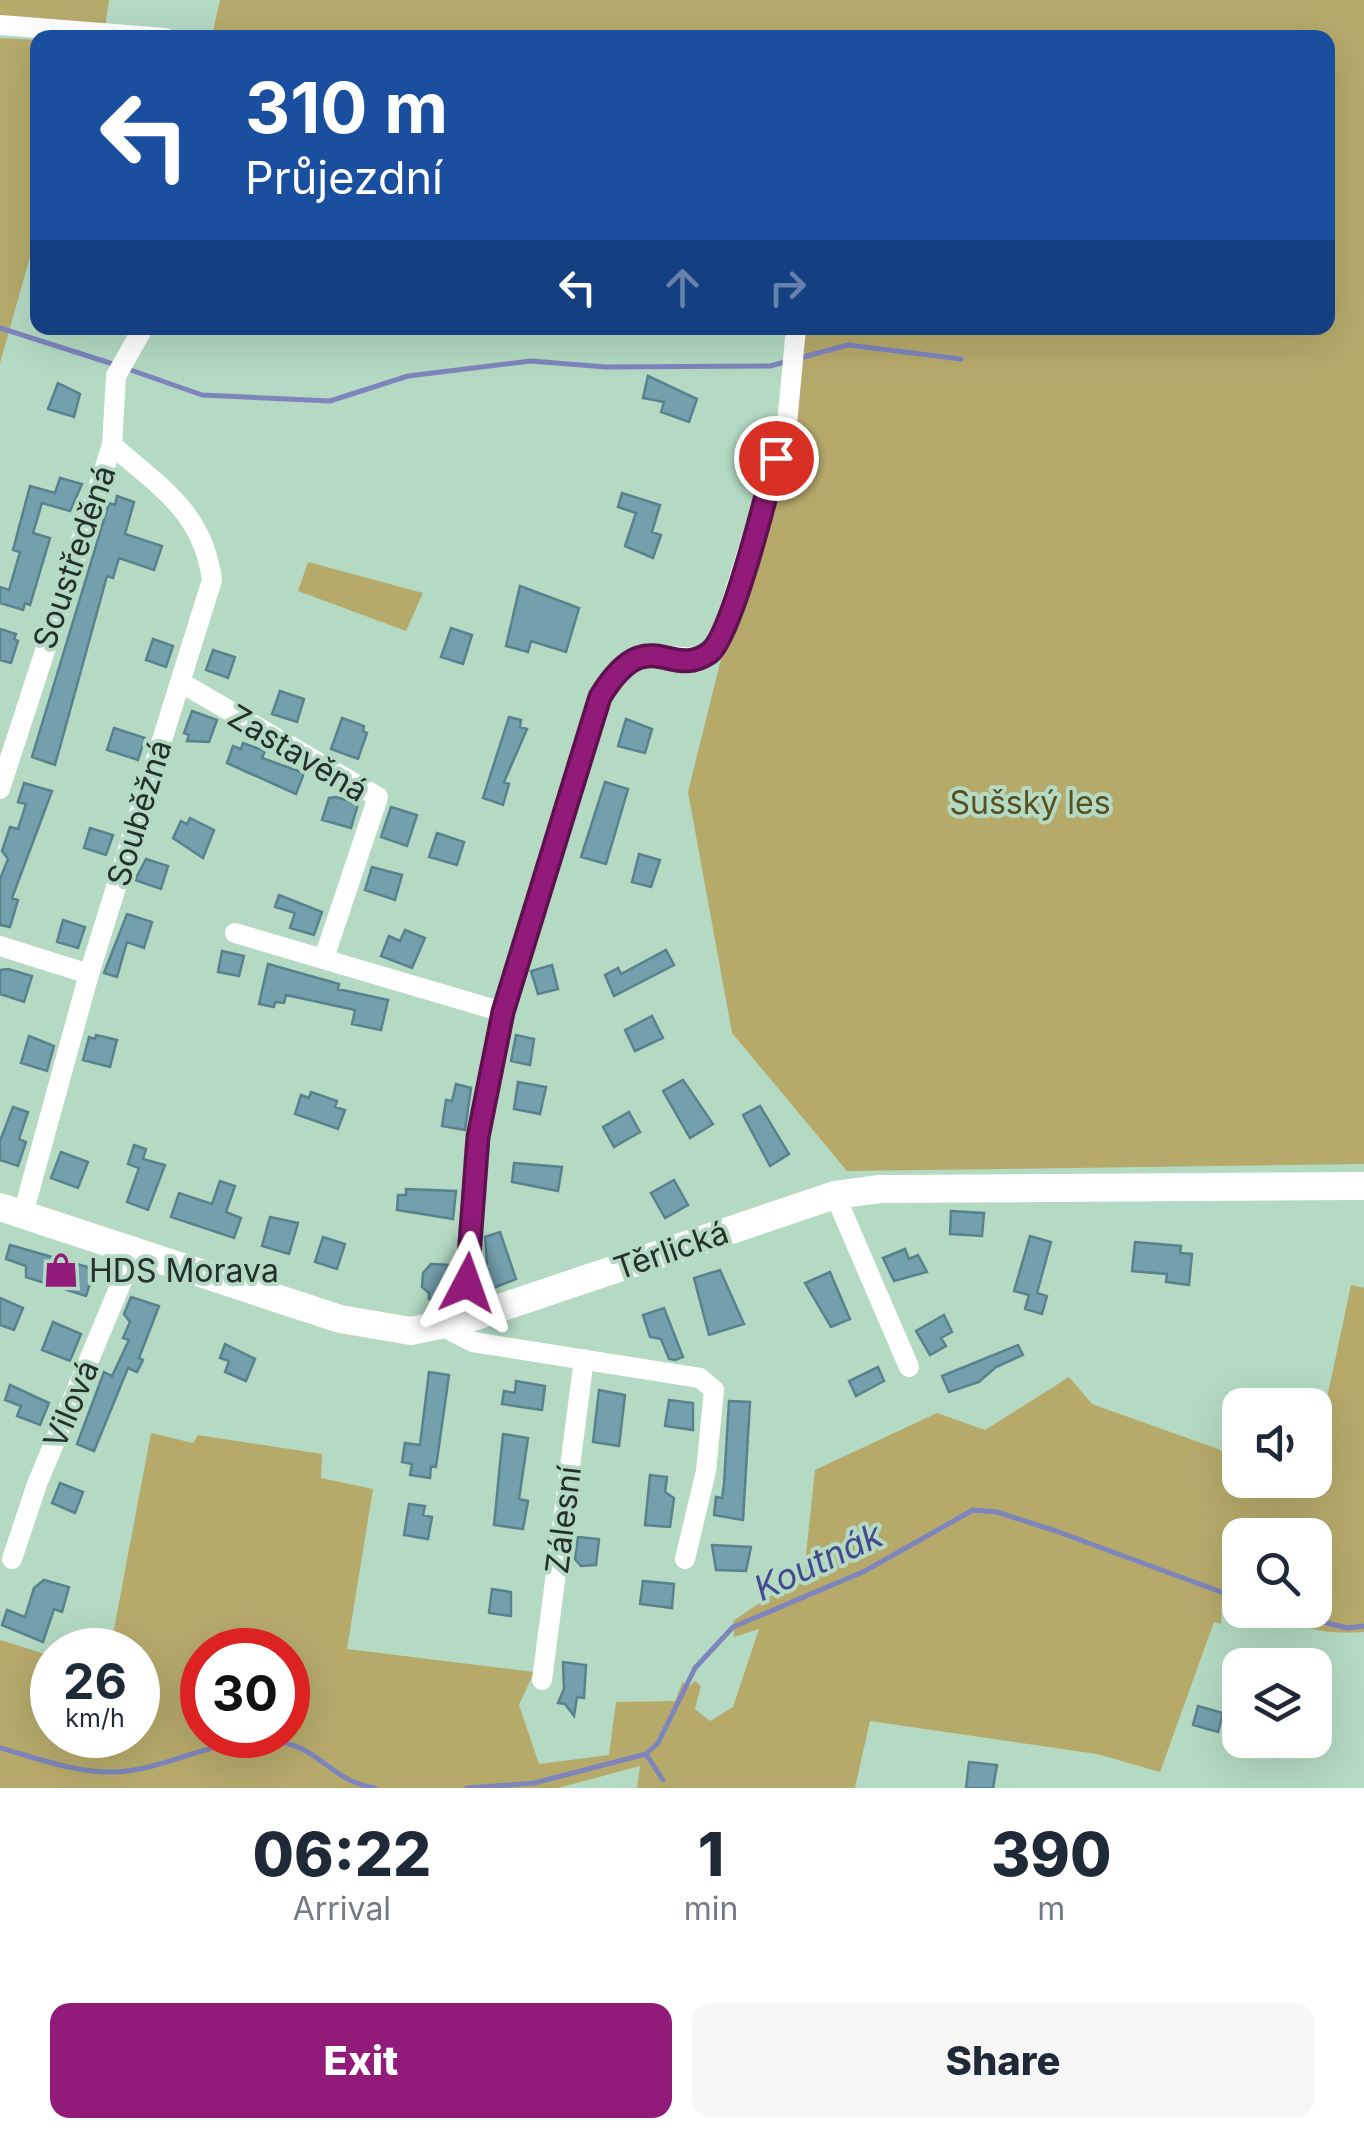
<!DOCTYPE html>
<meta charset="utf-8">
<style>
body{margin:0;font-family:Inter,sans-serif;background:#f6f6f7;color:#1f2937;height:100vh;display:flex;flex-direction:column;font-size:38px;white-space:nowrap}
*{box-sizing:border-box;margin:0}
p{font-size:32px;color:#747a83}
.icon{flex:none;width:55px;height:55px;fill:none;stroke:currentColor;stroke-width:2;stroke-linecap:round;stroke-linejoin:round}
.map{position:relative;height:1788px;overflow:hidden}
.side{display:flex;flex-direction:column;background:#fff;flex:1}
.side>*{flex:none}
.guide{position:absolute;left:30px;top:30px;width:1305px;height:305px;border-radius:20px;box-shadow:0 10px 40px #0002;background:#1a4fa0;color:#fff;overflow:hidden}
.tools{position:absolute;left:1222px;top:1388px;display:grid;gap:20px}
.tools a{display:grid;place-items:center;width:110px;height:110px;border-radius:20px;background:#fff;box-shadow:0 10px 40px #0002;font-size:50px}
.speed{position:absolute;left:30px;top:1628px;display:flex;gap:20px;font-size:50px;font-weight:700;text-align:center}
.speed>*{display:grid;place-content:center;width:130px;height:130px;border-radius:50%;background:#fff;box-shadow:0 10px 40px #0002;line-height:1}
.speed small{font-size:25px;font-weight:400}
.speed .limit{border:15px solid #d22;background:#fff;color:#111}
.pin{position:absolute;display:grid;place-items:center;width:85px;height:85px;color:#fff;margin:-42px;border:5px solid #fff;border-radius:50%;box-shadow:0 2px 10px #0007}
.me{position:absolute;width:110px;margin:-55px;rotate:4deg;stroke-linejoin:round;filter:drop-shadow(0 0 8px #0008)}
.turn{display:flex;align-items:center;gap:35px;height:210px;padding:0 50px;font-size:45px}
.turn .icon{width:130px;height:130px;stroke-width:2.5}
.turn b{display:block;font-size:70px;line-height:85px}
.lanes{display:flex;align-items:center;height:95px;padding:0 50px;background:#0003;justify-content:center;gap:50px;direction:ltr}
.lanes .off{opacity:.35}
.eta{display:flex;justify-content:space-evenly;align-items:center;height:170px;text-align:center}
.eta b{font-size:60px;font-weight:800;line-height:70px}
.action{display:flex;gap:20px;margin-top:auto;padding:20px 50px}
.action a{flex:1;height:115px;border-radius:20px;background:#921b79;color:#fff;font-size:40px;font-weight:800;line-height:115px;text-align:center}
.action a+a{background:#f6f6f7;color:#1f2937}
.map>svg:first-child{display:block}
</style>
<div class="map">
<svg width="1364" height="1788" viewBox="0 0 1364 1788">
<rect width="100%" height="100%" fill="#b4dac3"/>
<path fill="#b6aa6b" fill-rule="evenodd" d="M0,0H109L105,27L0,22Z
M220,0H1364V1164L847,1171L732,1033L688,792L749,546L787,424L796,328H1328V38H234L213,31Z
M0,38L38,40L37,232L0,363Z
M308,562L423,593L406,631L298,591Z
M1351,1285L1364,1288V1632C1325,1636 1288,1624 1251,1610H1315V1535H1240V1606L1222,1600L1221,1624L1214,1622L1160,1772L1097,1754L870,1721L855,1788H637L640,1766L558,1788H0V1640L52,1656V1735H138V1650H110L151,1433L193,1443L198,1435L322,1454L321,1478L373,1489L347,1649L534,1672L519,1705L539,1764L609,1755L616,1702L675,1701L683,1681L686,1689L695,1681L701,1686L695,1709L710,1721L733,1707L759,1629L734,1637L733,1621L804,1573L815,1470L937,1413L985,1430L1069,1377L1092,1404L1218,1449L1240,1462V1480H1276L1304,1496L1308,1480H1315V1455ZM202,1650H288V1735H202Z"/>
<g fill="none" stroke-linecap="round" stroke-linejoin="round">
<path stroke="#7e85bd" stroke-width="5" d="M0,328L113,364
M803,357L848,345L961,359
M128,369L202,395L330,401L408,376L531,361L606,367L770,366L785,362
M1275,1610L1347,1628L1364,1626
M0,1748C37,1758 75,1773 114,1772C164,1771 215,1738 265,1740C321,1743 326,1780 375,1788
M646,1754L663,1780
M467,1788L534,1783L646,1754L658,1743L695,1668L733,1627L865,1571L973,1510L997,1512L1056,1531L1240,1599"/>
</g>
<path fill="#74a0ad" stroke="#57828e" stroke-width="2.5" d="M648,376L697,399L689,422L661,412L664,402L643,398Z
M58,383L80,394L74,417L48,409Z
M60,478L82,484L70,511L42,503L33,533L50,538L30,605L25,603L23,610L0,603V587L9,590L20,552L13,550L30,486L55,493Z
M622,493L660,505L652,532L661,535L653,558L625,546L636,513L618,507Z
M117,496L134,502L125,534L162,546L154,570L119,558L113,578L107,576L55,765L32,757L109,503L115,505Z
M520,586L579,608L566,652L531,641L528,652L506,646Z
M451,628L472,635L463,664L441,657Z
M0,629L16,634L14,639L18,641L11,663L0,660Z
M153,639L173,646L166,667L146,660Z
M213,650L235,657L228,678L206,670Z
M280,691L304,699L297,722L272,714Z
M192,711L217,720L209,742L187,741L189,735L184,733Z
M509,717L521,720L520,727L527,729L504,782L509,784L503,805L483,798Z
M342,718L364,726L363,731L367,733L358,759L331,749Z
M626,719L652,729L645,753L618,746Z
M114,728L145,738L138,760L107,750Z
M243,743L265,751L262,758L304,773L296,794L227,763L233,746L241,749Z
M605,782L628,789L606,864L581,857Z
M24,783L52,791L12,898L18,900L10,927L0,925V879L8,859L2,851L10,827L18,829L26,804L18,802Z
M336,797L358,804L351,828L322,820L329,798Z
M391,807L417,815L407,846L381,837Z
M190,818L214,830L203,858L173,838L181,821L187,824Z
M90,828L113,835L106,855L84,848Z
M437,833L464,842L457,865L429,857Z
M639,854L660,860L651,887L632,882Z
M146,859L168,866L161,889L135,880Z
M372,867L402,875L395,900L365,890Z
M279,895L322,912L314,935L290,928L295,913L275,907Z
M127,914L152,922L144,948L127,942L117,977L104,973Z
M63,920L85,927L78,948L57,942Z
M405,930L425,938L412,968L381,956L389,936L400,941Z
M666,950L674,965L614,996L605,975L618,968L621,974Z
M222,951L244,956L239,976L218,972Z
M268,964L339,984L338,989L388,1000L381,1030L352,1024L355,1010L286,995L284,1003L275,1002L274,1007L259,1004Z
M552,965L558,989L538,994L531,971Z
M8,969L32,976L24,1002L0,994V970Z
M652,1016L663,1038L635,1051L625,1030Z
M96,1035L117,1040L110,1067L83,1060L89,1037L95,1039Z
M516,1035L534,1039L530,1065L511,1061Z
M29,1036L54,1046L47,1071L21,1063Z
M683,1080L713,1124L690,1138L663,1091Z
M518,1082L546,1087L540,1114L514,1109Z
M456,1084L471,1088L465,1130L442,1126L446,1100L452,1101Z
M311,1092L337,1101L335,1107L345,1110L338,1129L295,1114L301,1095L309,1098Z
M760,1106L789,1154L770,1166L743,1115Z
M13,1107L28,1112L19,1139L26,1142L18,1166L0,1160V1141Z
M629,1112L640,1132L614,1147L603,1127Z
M134,1145L146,1149L143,1159L165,1165L148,1210L127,1202L139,1168L128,1164Z
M61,1152L88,1162L78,1188L51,1178Z
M514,1163L562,1167L558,1191L512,1182Z
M674,1180L688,1205L665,1218L651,1193Z
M220,1181L235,1186L226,1212L241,1218L234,1238L171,1217L179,1193L212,1204Z
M406,1189L456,1191L453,1219L397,1210L398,1195H406Z
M951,1211L984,1213L982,1236L950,1234Z
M270,1217L298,1223L289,1254L262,1246Z
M500,1232L516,1279L488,1290L482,1272L487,1264L485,1237Z
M1030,1236L1051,1242L1037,1293L1047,1296L1042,1314L1025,1309L1029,1295L1014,1291Z
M323,1237L345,1244L337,1269L315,1262Z
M1135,1242L1181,1246L1180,1253L1192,1254L1189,1285L1166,1282L1167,1274L1132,1271Z
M10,1245L95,1269L86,1296L26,1277V1266L6,1259Z
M905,1249L909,1259L918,1255L927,1272L894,1281L883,1258Z
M431,1264L450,1265L447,1300L429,1299V1293L422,1287L423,1273Z
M720,1270L744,1324L709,1335L694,1278Z
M830,1272L850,1319L831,1327L805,1283Z
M131,1297L159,1306L139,1358L143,1360L137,1372L128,1368L94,1451L77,1444L104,1372L112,1376L129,1340L123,1338L130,1322L124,1314Z
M0,1298L23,1308L14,1330L0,1325Z
M664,1308L683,1357L675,1360L669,1359L661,1339L650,1337L643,1315Z
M944,1315L952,1332L941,1338L946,1346L930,1355L916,1331Z
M53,1322L81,1334L70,1361L42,1350Z
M225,1344L255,1359L246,1381L225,1372L229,1361L220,1358Z
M1018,1345L1023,1355L996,1367L979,1382L949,1392L942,1376Z
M878,1367L884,1381L856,1396L849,1381Z
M429,1372L449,1375L436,1467L431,1466L430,1478L410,1475L412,1464L402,1462L405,1443L420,1445Z
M516,1381L545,1386L542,1410L502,1404L504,1391L515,1393Z
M10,1385L49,1403L40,1425L17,1416L21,1406L5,1400Z
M599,1390L625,1395L619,1446L593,1442Z
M669,1400L693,1403V1430L665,1426Z
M729,1401L750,1402L743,1520L714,1515L716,1497L722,1498L724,1484Z
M503,1434L528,1438L519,1499L528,1501L523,1529L494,1525Z
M650,1475L667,1477L665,1492L674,1498L670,1527L645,1525Z
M60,1483L83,1492L75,1513L52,1503Z
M409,1504L425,1506L423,1515L432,1517L428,1539L404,1535Z
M578,1537L599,1539L596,1565L581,1566L575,1559Z
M712,1545L751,1547L746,1571L716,1570Z
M44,1580L69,1587L62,1612L54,1609L43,1642L2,1625L7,1610L25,1617L34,1588Z
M643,1581L674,1584L672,1608L640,1604Z
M492,1589L511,1592V1616L489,1613Z
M563,1662L586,1665L584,1698L577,1697L574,1716L565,1704L558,1703L564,1689Z
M1198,1706L1223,1713L1218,1732L1193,1725Z
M969,1762L997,1765L993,1788H966Z"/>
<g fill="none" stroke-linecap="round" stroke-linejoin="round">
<path stroke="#fff" stroke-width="20" d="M0,25L165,38
M180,682L378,797L324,958
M0,789L112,445L116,376L143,328
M235,933L503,1012
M0,946L89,974
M835,1195L909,1367
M23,1214L89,974L212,580C203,512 161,488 112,445
M464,1320L479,1137L503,1012L600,697L635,657C668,647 699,674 721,637L787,424L796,328
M440,1325L473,1342L700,1378L714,1390L706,1471L685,1559
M12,1559L37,1484L135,1250
M542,1680L584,1359"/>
<path stroke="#fff" stroke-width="28" d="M0,1207L340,1319L411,1331L464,1320L835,1195L880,1189L1364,1186"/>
</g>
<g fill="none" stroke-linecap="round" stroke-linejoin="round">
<defs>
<path id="route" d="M467,1283L478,1137L503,1012L600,697C648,619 669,681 709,653C731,638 767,492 776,458"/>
</defs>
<use href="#route" stroke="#5f124f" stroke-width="25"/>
<use href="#route" stroke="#921b79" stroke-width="18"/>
</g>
<defs>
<symbol id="shop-bare" viewBox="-9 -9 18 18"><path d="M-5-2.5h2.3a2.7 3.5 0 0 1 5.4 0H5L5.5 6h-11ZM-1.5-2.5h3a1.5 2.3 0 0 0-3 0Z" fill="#921b79" stroke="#b4dac3" stroke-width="2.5" paint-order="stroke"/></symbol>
</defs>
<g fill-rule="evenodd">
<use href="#shop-bare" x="36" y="1245" width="50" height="50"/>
</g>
<g text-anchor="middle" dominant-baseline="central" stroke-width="8" stroke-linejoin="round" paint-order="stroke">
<g font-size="32" fill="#233129" stroke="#b4dac3">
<text transform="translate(74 557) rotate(-71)">Soustředěná</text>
<text transform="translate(298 753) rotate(31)">Zastavěná</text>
<text transform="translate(139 813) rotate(-73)">Souběžná</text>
<text transform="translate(671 1250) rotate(-19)">Těrlická</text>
<text transform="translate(71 1404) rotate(-67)">Vilová</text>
<text transform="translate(563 1520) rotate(-83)">Zálesní</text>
</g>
<g font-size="32" fill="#59501f" stroke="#b4dac3">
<text x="1030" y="802">Sušský les</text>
</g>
<g font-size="32" fill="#233129" stroke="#b4dac3" text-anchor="start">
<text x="89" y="1270">HDS Morava</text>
</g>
<g font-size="35" font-style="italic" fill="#45498f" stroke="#b4dac3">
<text transform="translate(818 1561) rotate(-25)">Koutnák</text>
</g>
</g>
</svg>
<div class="tools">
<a><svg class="icon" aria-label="sound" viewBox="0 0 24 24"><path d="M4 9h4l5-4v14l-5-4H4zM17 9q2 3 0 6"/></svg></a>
<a><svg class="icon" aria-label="search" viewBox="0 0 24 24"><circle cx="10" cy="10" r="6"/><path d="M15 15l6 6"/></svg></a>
<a><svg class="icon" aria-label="layers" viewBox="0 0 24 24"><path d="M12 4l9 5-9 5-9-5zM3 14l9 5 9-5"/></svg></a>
</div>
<div class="speed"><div>26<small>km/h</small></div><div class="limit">30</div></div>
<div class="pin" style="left:776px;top:458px;background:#d93025"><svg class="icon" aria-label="arrive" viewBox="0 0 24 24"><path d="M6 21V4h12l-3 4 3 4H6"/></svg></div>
<svg class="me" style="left:467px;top:1283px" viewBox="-20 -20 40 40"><path d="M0-17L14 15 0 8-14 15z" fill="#921b79" stroke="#fff" stroke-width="4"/></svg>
<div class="guide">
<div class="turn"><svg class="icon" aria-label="left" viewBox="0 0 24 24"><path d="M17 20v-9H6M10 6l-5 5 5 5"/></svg><div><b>310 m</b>Průjezdní</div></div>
<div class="lanes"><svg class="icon" aria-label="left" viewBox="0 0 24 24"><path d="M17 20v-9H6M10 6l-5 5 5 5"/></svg><svg class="icon off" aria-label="ahead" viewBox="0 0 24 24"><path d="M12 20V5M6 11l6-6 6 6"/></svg><svg class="icon off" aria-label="right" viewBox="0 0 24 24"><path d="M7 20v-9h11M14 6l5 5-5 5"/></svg></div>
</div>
</div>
<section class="side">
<div class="eta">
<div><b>06:22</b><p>Arrival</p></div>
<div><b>1</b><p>min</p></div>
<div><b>390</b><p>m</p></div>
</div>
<div class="action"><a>Exit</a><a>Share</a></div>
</section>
